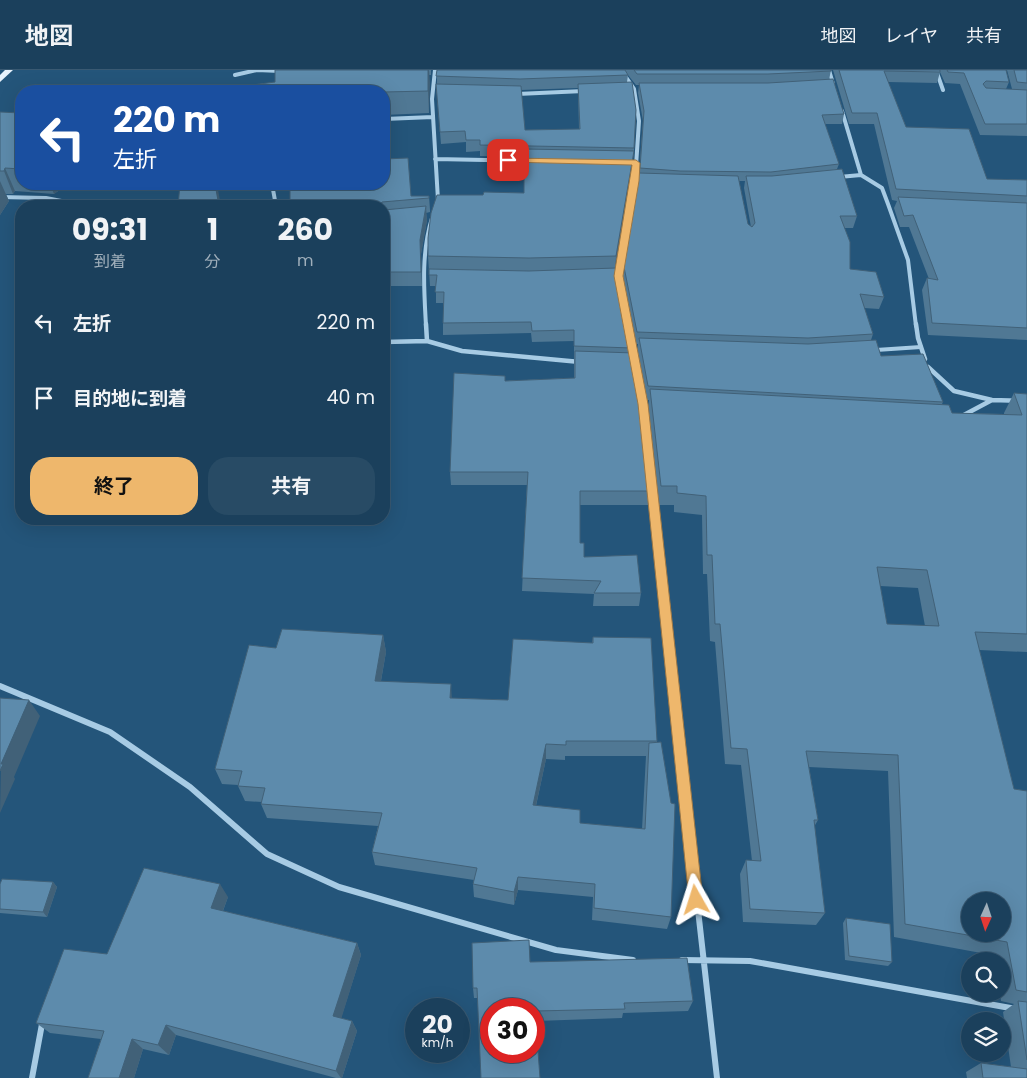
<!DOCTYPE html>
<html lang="ja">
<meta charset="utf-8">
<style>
body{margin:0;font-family:Poppins,"Noto Sans JP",sans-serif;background:#284b65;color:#f1f3f6;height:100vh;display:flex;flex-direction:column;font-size:19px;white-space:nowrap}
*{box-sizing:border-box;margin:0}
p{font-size:16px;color:#a0afbb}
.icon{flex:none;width:28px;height:28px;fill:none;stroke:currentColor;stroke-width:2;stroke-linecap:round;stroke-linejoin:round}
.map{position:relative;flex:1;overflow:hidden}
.sheet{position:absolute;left:15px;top:130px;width:375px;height:325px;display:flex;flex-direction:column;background:#1b405c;border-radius:20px;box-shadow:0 5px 20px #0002,0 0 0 1px #395972}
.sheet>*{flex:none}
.guide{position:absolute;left:15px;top:15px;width:375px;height:105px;border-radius:20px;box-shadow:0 5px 20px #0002,0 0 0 1px #395972;background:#1a4fa0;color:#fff;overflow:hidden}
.needle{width:32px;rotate:183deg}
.fabs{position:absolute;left:961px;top:822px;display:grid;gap:10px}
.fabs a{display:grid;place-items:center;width:50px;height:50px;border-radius:50%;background:#1b405c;box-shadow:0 5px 20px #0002,0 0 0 1px #395972;font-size:25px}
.speed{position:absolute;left:405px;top:928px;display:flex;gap:10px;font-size:25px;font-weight:700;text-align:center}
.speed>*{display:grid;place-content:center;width:65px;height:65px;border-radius:50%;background:#1b405c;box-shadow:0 5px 20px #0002,0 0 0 1px #395972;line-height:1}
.speed small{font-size:12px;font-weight:400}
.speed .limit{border:8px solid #d22;background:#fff;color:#111}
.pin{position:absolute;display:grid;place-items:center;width:42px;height:42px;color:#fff;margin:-21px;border-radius:10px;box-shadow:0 2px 8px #0006}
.me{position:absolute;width:55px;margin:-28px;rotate:354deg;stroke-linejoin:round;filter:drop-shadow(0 0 4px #0008)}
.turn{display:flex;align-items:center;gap:18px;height:105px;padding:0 15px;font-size:22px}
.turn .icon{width:65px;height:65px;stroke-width:2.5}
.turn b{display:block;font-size:35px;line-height:42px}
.eta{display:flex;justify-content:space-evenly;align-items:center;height:85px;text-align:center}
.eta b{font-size:30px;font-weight:700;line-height:35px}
.action{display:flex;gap:10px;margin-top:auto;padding:10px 15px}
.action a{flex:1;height:58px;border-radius:20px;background:#eeb76c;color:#111;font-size:20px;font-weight:700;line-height:58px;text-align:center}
.action a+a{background:#284b65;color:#f1f3f6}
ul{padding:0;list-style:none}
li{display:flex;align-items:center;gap:15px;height:75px;padding:0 15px}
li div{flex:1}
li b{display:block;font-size:19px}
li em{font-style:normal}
header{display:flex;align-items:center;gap:30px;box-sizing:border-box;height:70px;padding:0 25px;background:#1b405c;border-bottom:1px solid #395972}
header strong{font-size:24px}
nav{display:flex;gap:28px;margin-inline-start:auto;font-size:18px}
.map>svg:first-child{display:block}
</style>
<header>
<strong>地図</strong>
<nav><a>地図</a><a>レイヤ</a><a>共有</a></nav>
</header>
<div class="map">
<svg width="1027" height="1008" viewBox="0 0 1027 1008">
<rect width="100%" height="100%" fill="#24557a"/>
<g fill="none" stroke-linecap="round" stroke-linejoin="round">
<path stroke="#a7cbe4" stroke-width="4" d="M876,280L921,277"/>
<path stroke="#a7cbe4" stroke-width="4" d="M435,0L432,29L438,130
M621,0L634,19L639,51L635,111L618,205L628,256
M829,0L833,14
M936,0L943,20
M235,5L257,0L280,1
M517,24L584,21
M842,41L861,105L882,118L888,134L908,190L916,256
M384,49L433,47
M435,89L528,91
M839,107L861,105
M272,114L276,136
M0,127L46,128L87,136
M426,256C424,219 421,183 432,148"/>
<path stroke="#a7cbe4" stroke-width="4.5" d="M426,254L427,271
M628,254L634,287
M916,254L918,268L925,289
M384,272L427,271L462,281L580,292
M928,297L954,321L992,330L1027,331
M640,320L670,584
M962,346L992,330"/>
<path stroke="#a7cbe4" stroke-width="6" d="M669,583L717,1008
M0,616L110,662L190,717L267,784L339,817L556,880L633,890
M682,890L750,891L1027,941
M32,1008L42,954"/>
<path fill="#e7f2fc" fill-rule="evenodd" d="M5,0H13L0,12V5Z"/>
</g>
<path fill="#507894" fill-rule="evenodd" d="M275,0H431V5H429V43L384,45V21L275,12Z
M437,0H831L829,10L844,44L842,54H825L839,94L837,99L857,146L853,158H844L850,199L884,227L879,239L864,238L873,264L871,270L881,286L943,332L942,334L952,343L1004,344V343L1014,323L1027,324V582L979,580L1014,719L1027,721V1008H967L966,1002L981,993L1011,997L1003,942L1014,934L1001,931L1000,924H1002V891H994L992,885L894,867L888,701L809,697L818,750L814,757L825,843L816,855L743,852L740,804L746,790L752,791L741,695L725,694L715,572L710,571L707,504H703L702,445L674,442V435H658L648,338L649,330H646L637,282L638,274H636L622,205L623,192L639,103L643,51L638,23L639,15H636L628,5L627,12L636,40L634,81L632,97L615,198L632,278L631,283L652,421L650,435H580V473L584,487L641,523L639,536H593L594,524L522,521L527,415H451L450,402L505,306V311L574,308V271L532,272L531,263L443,265V233H436V216H430L428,186L483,125L524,123V87L480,86V81L466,82V72L441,74L436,14H437ZM578,18L579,59L525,60L521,20ZM739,111H745L744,118L751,157L748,154ZM880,516L918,518L925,556L887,554Z
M833,0H1006L1009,12L1006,19H1012L1007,0H1027V66L980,65L960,14L945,13L940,2L937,13L888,12L906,57L987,109L1027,110V270L928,265L922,220L927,208L929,209L909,157H900L894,138L897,131L892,130L874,54H849Z
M0,42L21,43V114H68L54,124L15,121L13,124H6L9,131L0,145Z
M429,126L430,140V142L426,143L427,150L421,184L422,216H384V136H290Z
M383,565L386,582L381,611L452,628L508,630L592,573L593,567L657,671L671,847L667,859L592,850L593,827L518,820L514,835L474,827L473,814L474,810L375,795L372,782L378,756L267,748L261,734L262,732L245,731L238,716V715L222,714L215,699L276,578ZM565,686H646L642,759L580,753L536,736L546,689L565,690Z
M53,812L57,817L47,847L0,843V814Z
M228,827L223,841L357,873L361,885L341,948L352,951L357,961L342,1008H336L176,965L169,985L143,979L134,1008H88L101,969L50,963L36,953L107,884Z
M846,848L892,892L888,896L845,890L843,853Z
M530,892L693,931L688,941L623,943L622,948L536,951L478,928H474L473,918Z"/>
<path fill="#416178" d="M428,0H429L430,13L429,43L428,21Z
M634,81L632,97L615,201L616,186Z
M5,98L15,121L13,124L4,101Z
M0,111L9,131L0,145Z
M50,114H68L54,124Z
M215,114H217L221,136H219Z
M426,136L427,150L421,184L422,216L420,170Z
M384,305L385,314L384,325Z
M383,565L386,582L378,627L375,611Z
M451,614L452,630L450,628Z
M29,630L40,646L14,707L15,709L0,743L1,694Z
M546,674V689L533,749V735Z
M518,807V820L514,835V822Z
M53,812L57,817L47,847L43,842Z
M220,814L228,827L219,851L211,838Z
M357,873L361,885L339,956L333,946Z
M352,951L357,961L342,1008H341L336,1001Z
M166,955L176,965L169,985L158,975Z
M132,969L143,979L134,1008H119Z"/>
<path fill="#5d8bac" stroke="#416178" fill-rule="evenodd" d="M275,0H428V21L384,22V21H251L252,15L275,12Z
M437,0H625L628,5L520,9L436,6Z
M634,0H831V1L768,4H637Z
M839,0H940V2L884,1L906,57L969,59L987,109L1027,110V126L896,119L877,43H852Z
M947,0H1006L1009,12L986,11L983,14L986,18L1027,20V54H985L964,3L948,2Z
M1014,0H1027V13L1017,12Z
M833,9L844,44L822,45L839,94L771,102L680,101L640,98L644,41L639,13H768Z
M632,12L636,40L634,78L480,75V70H466L465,61L440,62L436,14L521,16L525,60L580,59L578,14Z
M194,17H200V21H183L193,20Z
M0,42L21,43V99L5,98L4,101H0Z
M524,79L634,81L616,186L529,188L428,186V168L431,143L437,125H483L484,122L524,123Z
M408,88L411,126H429V128L382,132L379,136H290V114H384V89Z
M842,99L857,146H840L850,172V199L876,202L884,227L860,224L873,264L808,268L637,262L623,192L639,103L738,106L748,154L752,157L755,153L746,106H772Z
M180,114H215L219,136H178Z
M898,127L1027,133V258L932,253L927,208L938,210L913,145L904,146Z
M426,136L420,170L421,202H384V140Z
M616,198L632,278L574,276V260L532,261L531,252L443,253L444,222H435L437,205H429V199L529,201Z
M639,268L808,274L876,270L881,286L923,284L943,332L648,316Z
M575,281L634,283L641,321L652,421H580V473H584V487L637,485L641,523H594L601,511L522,508L528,402H450L454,303L505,306V311L575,308Z
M650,319L949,335L952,343L1022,345L1014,323L1027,324V564L975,562L1014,719L1027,721V922L1016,920L1007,872L905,854L898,685L806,681L818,750H814L825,843L750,839L746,790L761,791L747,679L731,678L720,554H715L712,485H707L706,426L677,423V416H661ZM877,497L927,500L939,556L887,554ZM970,831H1002V864H970Z
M282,559L383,565L375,611L451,614L450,628L508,630L513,569L593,573V567L651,568L657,671H566V675L546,674L533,735L580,740V753L645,759L649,673L661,672L671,733L675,734L671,847L594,838L595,814L518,807L514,822L473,814L477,798L372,782L382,743L261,734L265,718L238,716L242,701L215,699L249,575L276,578Z
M0,628L29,630L1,694H3L0,701Z
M144,798L220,814L211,838L357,873L333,946L352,951L336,1001L166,955L158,975L132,969L119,1008H88L104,961L36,953L64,879L107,884Z
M2,809L53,812L43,842L0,839V814Z
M846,848L890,854L892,892L849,886Z
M529,870L530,892L687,888L693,931L624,933L625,939L535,941L540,1008H481L477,918H473L472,873ZM491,939H534V981H491Z
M1018,931L1027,932V990Z
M981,993L1027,999V1008H983Z"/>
<path fill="#eeb76c" stroke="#9b7746" d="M508,88L636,90L640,93L639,111L623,206L648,334L703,830L701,835L696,837L691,835L689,830L638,334L614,206L632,95L506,92V89Z"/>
</svg>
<div class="fabs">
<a><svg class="needle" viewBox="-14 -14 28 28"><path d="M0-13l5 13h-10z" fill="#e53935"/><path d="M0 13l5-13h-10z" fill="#a0afbb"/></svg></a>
<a><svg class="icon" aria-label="search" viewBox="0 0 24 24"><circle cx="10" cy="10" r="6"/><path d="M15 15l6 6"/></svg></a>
<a><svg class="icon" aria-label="layers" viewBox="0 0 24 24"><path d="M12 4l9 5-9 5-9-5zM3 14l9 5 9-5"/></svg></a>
</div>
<div class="speed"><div>20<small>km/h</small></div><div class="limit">30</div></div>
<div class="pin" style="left:508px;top:90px;background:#d93025"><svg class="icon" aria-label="arrive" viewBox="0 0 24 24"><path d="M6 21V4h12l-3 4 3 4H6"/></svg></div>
<svg class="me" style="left:696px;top:830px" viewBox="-20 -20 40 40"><path d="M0-17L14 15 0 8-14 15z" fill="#eeb76c" stroke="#fff" stroke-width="4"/></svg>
<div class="guide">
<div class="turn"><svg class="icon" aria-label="left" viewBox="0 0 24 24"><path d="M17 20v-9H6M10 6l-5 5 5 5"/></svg><div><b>220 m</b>左折</div></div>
</div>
<section class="sheet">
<div class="eta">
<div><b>09:31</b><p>到着</p></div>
<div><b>1</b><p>分</p></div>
<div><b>260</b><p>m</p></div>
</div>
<ul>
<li><svg class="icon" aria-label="left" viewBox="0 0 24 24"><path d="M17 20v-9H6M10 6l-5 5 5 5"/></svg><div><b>左折</b></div><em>220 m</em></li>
<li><svg class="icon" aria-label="arrive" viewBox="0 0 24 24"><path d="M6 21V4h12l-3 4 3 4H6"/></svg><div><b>目的地に到着</b></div><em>40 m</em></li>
</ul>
<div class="action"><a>終了</a><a>共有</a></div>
</section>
</div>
